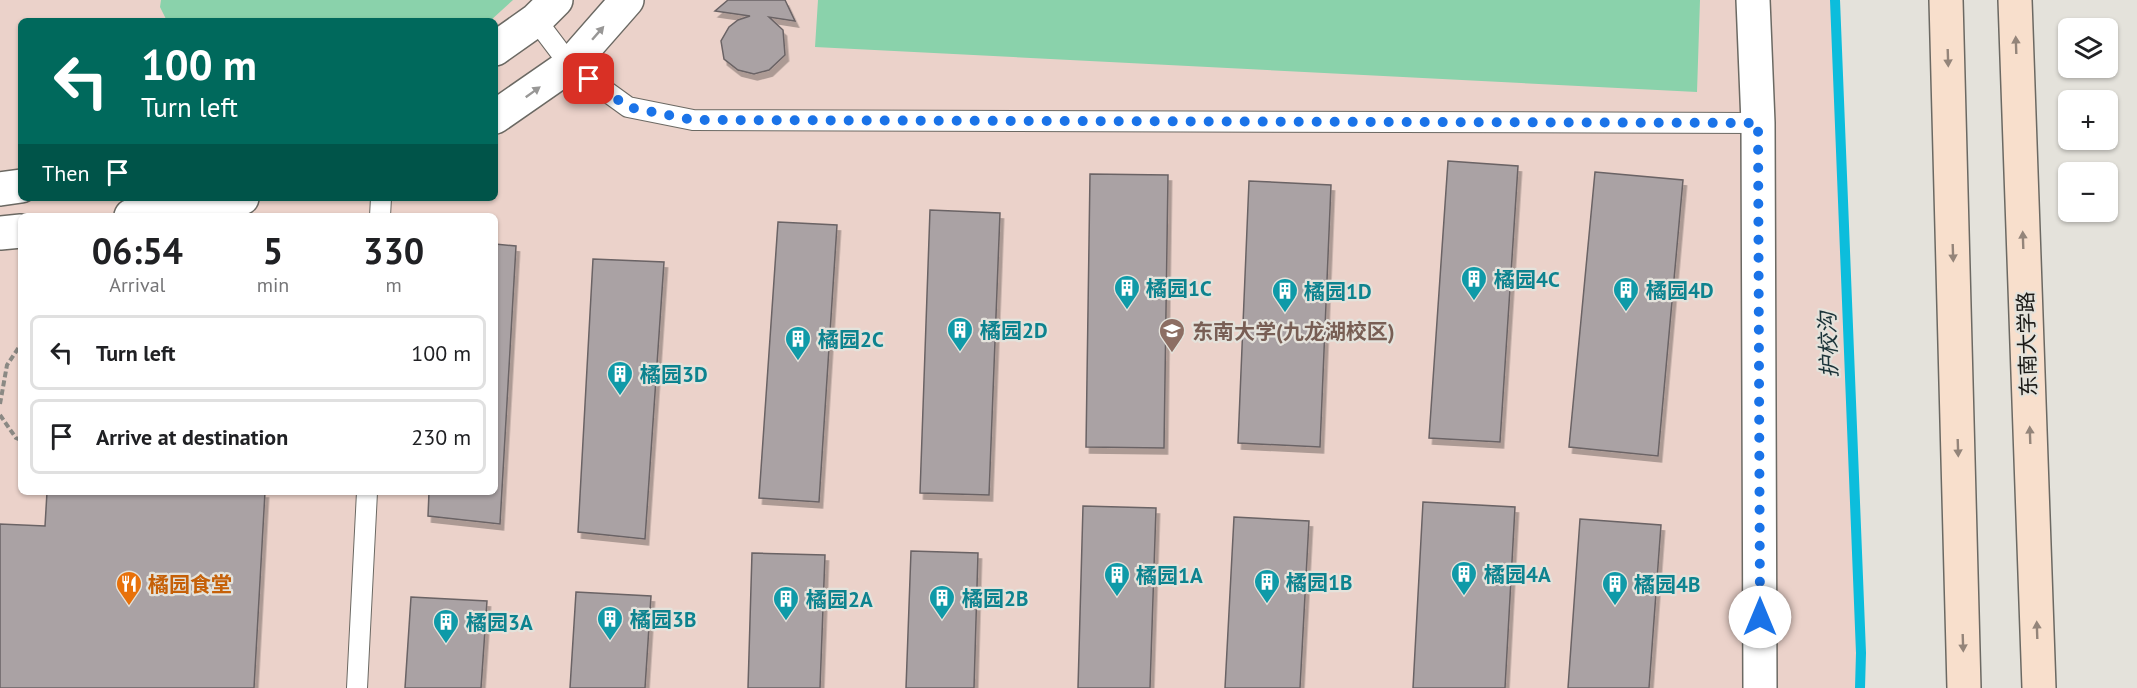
<!DOCTYPE html>
<meta charset="utf-8">
<style>
body{margin:0;font-family:"PT Sans","Noto Sans SC",sans-serif;background:#f2f2f2;color:#202124;height:100vh;display:flex;flex-direction:column;font-size:22px;white-space:nowrap}
*{box-sizing:border-box;margin:0}
p{font-size:20px;color:#757577}
.icon{flex:none;width:33px;height:33px;fill:none;stroke:currentColor;stroke-width:2;stroke-linecap:round;stroke-linejoin:round}
.map{position:relative;flex:1;overflow:hidden}
.drawer{position:absolute;left:18px;top:213px;width:480px;height:282px;display:flex;flex-direction:column;background:#fff;border-radius:9px;box-shadow:0 2px 4px #0004}
.drawer>*{flex:none}
.guide{position:absolute;left:18px;top:18px;width:480px;height:183px;border-radius:9px;box-shadow:0 2px 4px #0004;background:#00695c;color:#fff;overflow:hidden}
.controls{position:absolute;left:2058px;top:18px;display:grid;gap:12px}
.controls a{display:grid;place-items:center;width:60px;height:60px;border-radius:9px;background:#fff;box-shadow:0 2px 4px #0004;font-size:30px}
.pin{position:absolute;display:grid;place-items:center;width:51px;height:51px;color:#fff;margin:-26px;border-radius:12px;box-shadow:0 3px 9px #0006}
.me{position:absolute;width:66px;margin:-33px;rotate:0deg;stroke-linejoin:round;filter:drop-shadow(0 0 4px #0008)}
.turn{display:flex;align-items:center;gap:21px;height:126px;padding:0 24px;font-size:27px}
.turn .icon{width:78px;height:78px;stroke-width:2.5}
.turn b{display:block;font-size:42px;line-height:51px}
.then{display:flex;align-items:center;height:57px;padding:0 24px;background:#0003;gap:12px;font-size:22px}
.eta{display:flex;justify-content:space-evenly;align-items:center;height:102px;text-align:center}
.eta b{font-size:36px;font-weight:700;line-height:42px}
ul{padding:0;list-style:none}
li{display:flex;align-items:center;gap:18px;height:75px;margin:0 12px 9px;padding:0 12px;border:3px solid #e0e0e0;border-radius:9px}
li div{flex:1}
li b{display:block;font-size:22px}
li em{font-style:normal}
.map>svg:first-child{display:block}
</style>
<div class="map">
<svg width="2137" height="688" viewBox="0 0 2137 688">
<defs>
<filter id="shadow"><feDropShadow dx="3.5" dy="6" stdDeviation="0" flood-color="#0004"/></filter>
</defs>
<rect width="100%" height="100%" fill="#e4e2db"/>
<path fill="#ebd2ca" fill-rule="evenodd" d="M0,0H1835L1861,653L1860,688H0ZM21,21H495V198H21ZM21,216H495V492H21Z"/>
<path fill="#8ad2ab" d="M161,0H513L490,21H167L160,7Z
M818,0H1700L1697,92L815,47Z"/>
<g fill="none" stroke-linecap="round" stroke-linejoin="round">
<path stroke="#0cbddc" stroke-width="10" d="M1835,0L1861,653L1860,688"/>
</g>
<path fill="#aaa2a4" stroke="#6a6365" stroke-width="1.5" filter="url(#shadow)" d="M728,0H785L795,21L769,17L783,30L785,55L769,70L754,74L738,70L724,59L721,41L729,27L738,20L750,16L715,11Z
M1448,161L1518,166L1500,442L1429,438Z
M1595,172L1683,180L1658,456L1569,447Z
M1090,174L1168,175L1164,448L1086,447Z
M1249,181L1331,185L1320,447L1238,443Z
M930,210L1000,213L989,495L920,493Z
M778,222L837,225L819,502L759,498Z
M495,244L516,246L500,524L428,516L429,492H495Z
M593,259L664,262L645,539L578,532Z
M47,492H265L254,688H0V524L45,526Z
M1423,502L1515,507L1505,688H1413Z
M1083,506L1156,508L1150,688H1078Z
M1234,517L1309,521L1300,688H1225Z
M1580,519L1661,525L1649,688H1568Z
M911,551L978,553L974,688H906Z
M752,553L825,555L820,688H748Z
M576,592L651,596L645,688H570Z
M411,597L487,601L481,688H405Z"/>
<g fill="none" stroke-linecap="round" stroke-linejoin="round">
<defs>
<path id="lane" d="M536,20L570,65L628,107L693,120L1758,123
M380,216L381,198
M357,688L367,492"/>
<path id="street" d="M1753,0L1758,123L1760,688
M495,49L536,20L556,0
M495,117L570,65L627,0
M0,189L21,186
M131,216L219,203L242,198
M0,233L21,231"/>
<path id="secondary" d="M1946,0L1964,688
M2015,0L2039,688"/>
</defs>
<use href="#lane" stroke="#6b6963" stroke-width="22"/>
<use href="#street" stroke="#6b6963" stroke-width="36"/>
<use href="#secondary" stroke="#6b6963" stroke-width="36"/>
<path stroke="#8b8984" stroke-width="4" stroke-dasharray="6 3" stroke-linecap="butt" d="M0,404L7,365L21,344
M0,415L16,438L21,440"/>
<use href="#lane" stroke="#fff" stroke-width="20"/>
<use href="#street" stroke="#fff" stroke-width="33"/>
<use href="#secondary" stroke="#f8dfcc" stroke-width="33"/>
</g>
<defs><path id="oneway-solid" d="M-6-.8H1V-3.2L6.5 0L1 3.2V.8H-6Z" transform="scale(1.5)"/></defs>
<g fill="#989796">
<use href="#oneway-solid" transform="translate(598 33) rotate(-49)"/>
<use href="#oneway-solid" transform="translate(533 92) rotate(-36)"/>
</g>
<g fill="#94857a">
<use href="#oneway-solid" transform="translate(2016 45) rotate(-92)"/>
<use href="#oneway-solid" transform="translate(1948 58) rotate(88)"/>
<use href="#oneway-solid" transform="translate(2023 240) rotate(-92)"/>
<use href="#oneway-solid" transform="translate(1953 253) rotate(88)"/>
<use href="#oneway-solid" transform="translate(2030 435) rotate(-92)"/>
<use href="#oneway-solid" transform="translate(1958 448) rotate(88)"/>
<use href="#oneway-solid" transform="translate(2037 630) rotate(-92)"/>
<use href="#oneway-solid" transform="translate(1963 643) rotate(88)"/>
</g>
<g fill="none" stroke-linecap="round" stroke-linejoin="round">
<path stroke="#1a73e8" stroke-width="10" stroke-dasharray="0 18" d="M589,79L628,107L693,120L1758,123L1760,617"/>
</g>
<defs>
<symbol id="building-pin" viewBox="-11 -11 22 30"><path d="M0 17L-7.5 6A9.5 9.5 0 1 1 7.5 6Z" fill="#0f9aa8" stroke="#e4e2db"/><path d="M-4-6H4V6H1V3H-1V6H-4ZM-2.5-4.3h1.7v1.8h-1.7ZM.8-4.3h1.7v1.8H.8ZM-2.5-1h1.7V.8h-1.7ZM.8-1h1.7V.8H.8Z" fill="#fff"/></symbol>
<symbol id="university-pin" viewBox="-11 -11 22 30"><path d="M0 17L-7.5 6A9.5 9.5 0 1 1 7.5 6Z" fill="#8d6e63" stroke="#e4e2db"/><path d="M0-5L7-2L0 1L-7-2ZM-4 1L0 2.5L4 1V4Q0 6-4 4Z" fill="#fff"/></symbol>
<symbol id="restaurant-pin" viewBox="-11 -11 22 30"><path d="M0 17L-7.5 6A9.5 9.5 0 1 1 7.5 6Z" fill="#e8710a" stroke="#e4e2db"/><path d="M-5-6h1v4h1v-4h1v4h1v-4h1v5L-1.5 .5V6h-2V.5L-5-1ZM5-6V6H3V1.5H1.5Q1.5-4 5-6Z" fill="#fff"/></symbol>
</defs>
<g fill-rule="evenodd">
<use href="#building-pin" x="1459" y="264" width="30" height="40"/>
<use href="#building-pin" x="1112" y="273" width="30" height="40"/>
<use href="#building-pin" x="1611" y="275" width="30" height="40"/>
<use href="#building-pin" x="1270" y="276" width="30" height="40"/>
<use href="#building-pin" x="945" y="315" width="30" height="40"/>
<use href="#university-pin" x="1157" y="316" width="30" height="40"/>
<use href="#building-pin" x="783" y="324" width="30" height="40"/>
<use href="#building-pin" x="605" y="359" width="30" height="40"/>
<use href="#building-pin" x="1449" y="559" width="30" height="40"/>
<use href="#building-pin" x="1102" y="560" width="30" height="40"/>
<use href="#building-pin" x="1252" y="567" width="30" height="40"/>
<use href="#restaurant-pin" x="114" y="569" width="30" height="40"/>
<use href="#building-pin" x="1600" y="569" width="30" height="40"/>
<use href="#building-pin" x="927" y="583" width="30" height="40"/>
<use href="#building-pin" x="771" y="584" width="30" height="40"/>
<use href="#building-pin" x="595" y="604" width="30" height="40"/>
<use href="#building-pin" x="431" y="607" width="30" height="40"/>
</g>
<g text-anchor="middle" dominant-baseline="central" stroke-width="4.5" stroke-linejoin="round" paint-order="stroke">
<g font-size="21" font-weight="bold" fill="#0d838f" stroke="#e4e2db" text-anchor="start">
<text x="1494" y="279">橘园4C</text>
<text x="1146" y="288">橘园1C</text>
<text x="1646" y="290">橘园4D</text>
<text x="1304" y="291">橘园1D</text>
<text x="980" y="330">橘园2D</text>
<text x="818" y="339">橘园2C</text>
<text x="640" y="374">橘园3D</text>
<text x="1484" y="574">橘园4A</text>
<text x="1136" y="575">橘园1A</text>
<text x="1286" y="582">橘园1B</text>
<text x="1634" y="584">橘园4B</text>
<text x="962" y="598">橘园2B</text>
<text x="806" y="599">橘园2A</text>
<text x="630" y="619">橘园3B</text>
<text x="466" y="622">橘园3A</text>
</g>
<g font-size="21" font-weight="bold" fill="#785e54" stroke="#e4e2db" text-anchor="start">
<text x="1192" y="331">东南大学(九龙湖校区)</text>
</g>
<g font-size="21" fill="#191815" stroke="#e4e2db">
<text transform="translate(2027 344) rotate(-92)">东南大学路</text>
</g>
<g font-size="21" font-weight="bold" fill="#c56008" stroke="#e4e2db" text-anchor="start">
<text x="148" y="584">橘园食堂</text>
</g>
<g font-size="22" font-style="italic" fill="#1b3338" stroke="#e4e2db">
<text transform="translate(1828 345) rotate(-92)">护校沟</text>
</g>
</g>
</svg>
<div class="controls">
<a><svg class="icon" aria-label="layers" viewBox="0 0 24 24"><path d="M12 4l9 5-9 5-9-5zM3 14l9 5 9-5"/></svg></a>
<a>+</a>
<a>−</a>
</div>
<div class="pin" style="left:589px;top:79px;background:#d93025"><svg class="icon" aria-label="arrive" viewBox="0 0 24 24"><path d="M6 21V4h12l-3 4 3 4H6"/></svg></div>
<svg class="me" style="left:1760px;top:617px" viewBox="-20 -20 40 40"><circle r="19" fill="#fff"/><path d="M0-13L10 11 0 6-10 11z" fill="#1a73e8"/></svg>
<div class="guide">
<div class="turn"><svg class="icon" aria-label="left" viewBox="0 0 24 24"><path d="M17 20v-9H6M10 6l-5 5 5 5"/></svg><div><b>100 m</b>Turn left</div></div>
<div class="then">Then<svg class="icon" aria-label="arrive" viewBox="0 0 24 24"><path d="M6 21V4h12l-3 4 3 4H6"/></svg></div>
</div>
<section class="drawer">
<div class="eta">
<div><b>06:54</b><p>Arrival</p></div>
<div><b>5</b><p>min</p></div>
<div><b>330</b><p>m</p></div>
</div>
<ul>
<li><svg class="icon" aria-label="left" viewBox="0 0 24 24"><path d="M17 20v-9H6M10 6l-5 5 5 5"/></svg><div><b>Turn left</b></div><em>100 m</em></li>
<li><svg class="icon" aria-label="arrive" viewBox="0 0 24 24"><path d="M6 21V4h12l-3 4 3 4H6"/></svg><div><b>Arrive at destination</b></div><em>230 m</em></li>
</ul>
</section>
</div>
